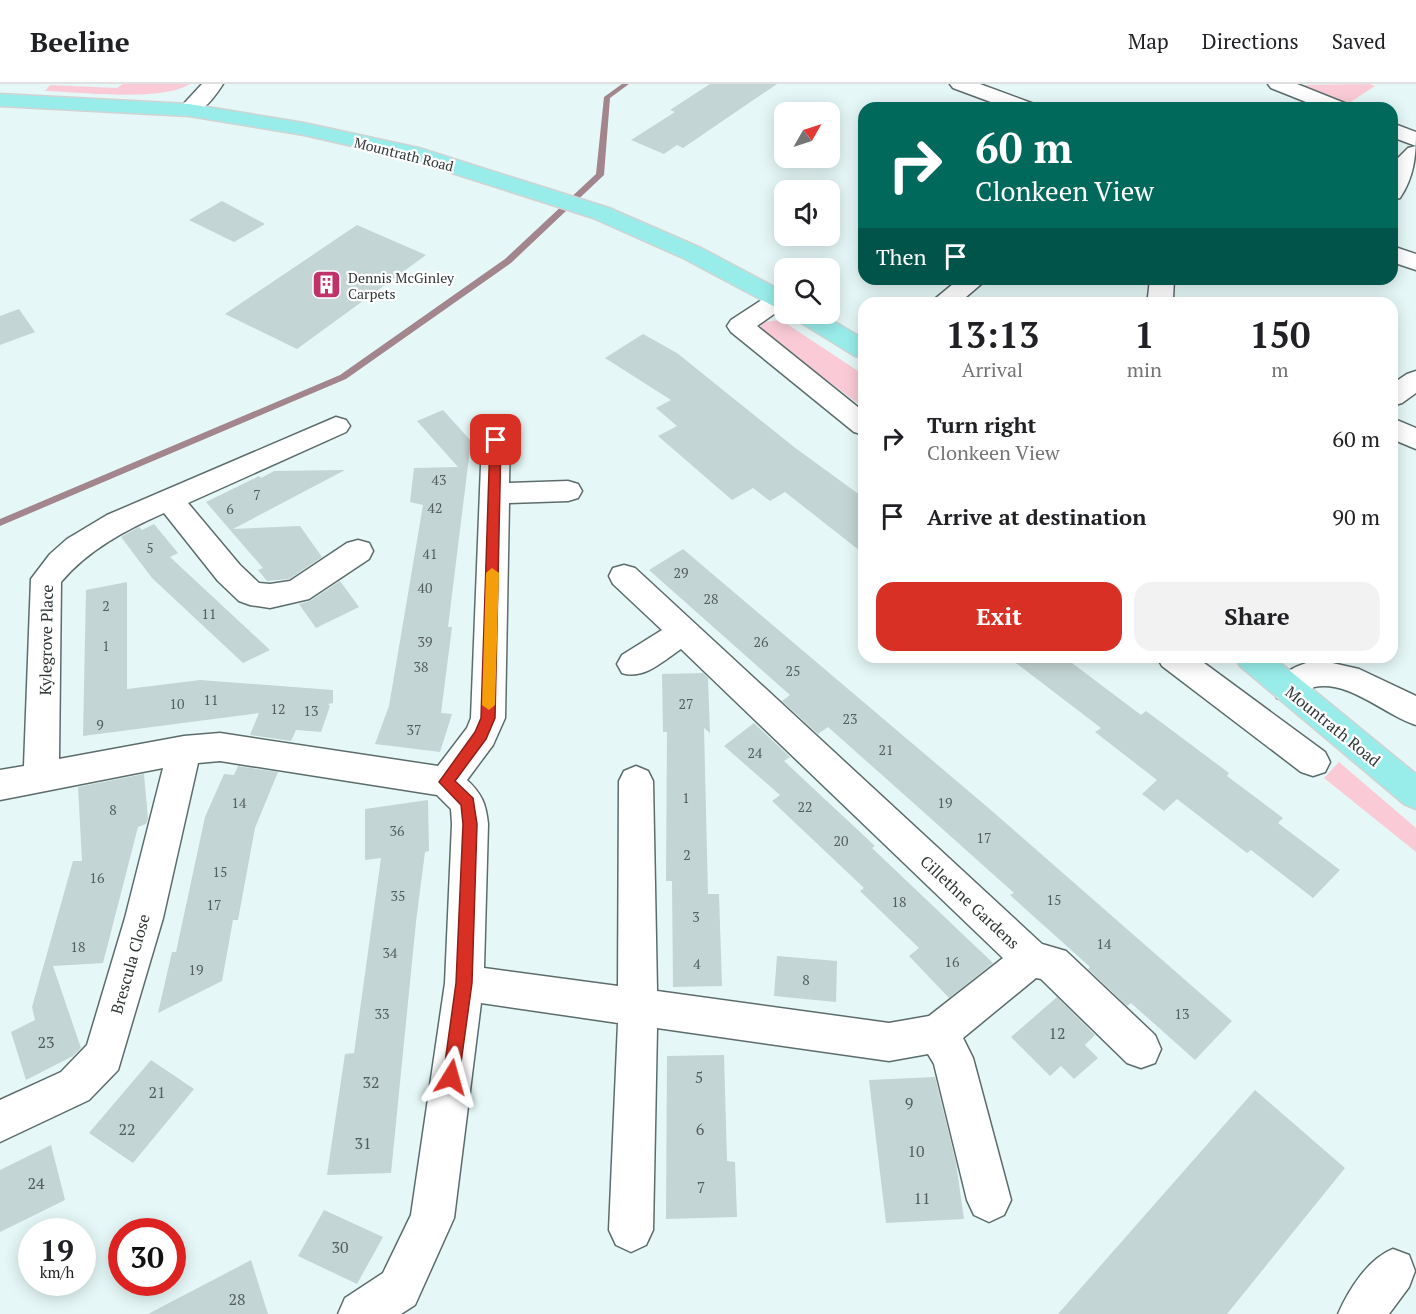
<!DOCTYPE html>
<style>
body{margin:0;font-family:"PT Serif",serif;background:#f2f2f2;color:#202124;height:100vh;display:flex;flex-direction:column;font-size:22px;white-space:nowrap}
*{box-sizing:border-box;margin:0}
p{font-size:20px;color:#757577}
.icon{flex:none;width:33px;height:33px;fill:none;stroke:currentColor;stroke-width:2;stroke-linecap:round;stroke-linejoin:round}
.map{position:relative;flex:1;overflow:hidden}
.side{position:absolute;left:858px;top:213px;width:540px;height:366px;display:flex;flex-direction:column;background:#fff;border-radius:18px;box-shadow:0 3px 15px #0003}
.side>*{flex:none}
.guide{position:absolute;left:858px;top:18px;width:540px;height:183px;border-radius:18px;box-shadow:0 3px 15px #0003;background:#00695c;color:#fff;overflow:hidden}
.needle{width:39px;rotate:51deg}
.tools{position:absolute;left:774px;top:18px;display:grid;gap:12px}
.tools a{display:grid;place-items:center;width:66px;height:66px;border-radius:12px;background:#fff;box-shadow:0 3px 15px #0003;font-size:30px}
.speed{position:absolute;left:18px;top:1134px;display:flex;gap:12px;font-size:30px;font-weight:700;text-align:center}
.speed>*{display:grid;place-content:center;width:78px;height:78px;border-radius:50%;background:#fff;box-shadow:0 3px 15px #0003;line-height:1}
.speed small{font-size:15px;font-weight:400}
.speed .limit{border:9px solid #d22;background:#fff;color:#111}
.pin{position:absolute;display:grid;place-items:center;width:51px;height:51px;color:#fff;margin:-26px;border-radius:12px;box-shadow:0 3px 9px #0006}
.me{position:absolute;width:66px;margin:-33px;rotate:8deg;stroke-linejoin:round;filter:drop-shadow(0 0 4px #0008)}
.turn{display:flex;align-items:center;gap:21px;height:126px;padding:0 18px;font-size:27px}
.turn .icon{width:78px;height:78px;stroke-width:2.5}
.turn b{display:block;font-size:42px;line-height:51px}
.then{display:flex;align-items:center;height:57px;padding:0 18px;background:#0003;gap:12px;font-size:22px}
.eta{display:flex;justify-content:space-evenly;align-items:center;height:102px;text-align:center}
.eta b{font-size:36px;font-weight:600;line-height:42px}
.button{display:flex;gap:12px;margin-top:auto;padding:12px 18px}
.button a{flex:1;height:69px;border-radius:18px;background:#d93025;color:#fff;font-size:24px;font-weight:600;line-height:69px;text-align:center}
.button a+a{background:#f2f2f2;color:#202124}
ul{padding:0;list-style:none}
li{display:flex;align-items:center;gap:18px;height:78px;padding:0 18px}
li div{flex:1}
li b{display:block;font-size:22px}
li em{font-style:normal}
header{display:flex;align-items:center;gap:36px;box-sizing:border-box;height:84px;padding:0 30px;background:#fff;border-bottom:2px solid #e0e0e0}
header strong{font-size:28px}
nav{display:flex;gap:33px;margin-inline-start:auto;font-size:21px}
.map>svg:first-child{display:block}
</style>
<header>
<strong>Beeline</strong>
<nav><a>Map</a><a>Directions</a><a>Saved</a></nav>
</header>
<div class="map">
<svg width="1416" height="1230" viewBox="0 0 1416 1230">
<rect width="100%" height="100%" fill="#e5f8f7"/>
<path fill="#facbd6" d="M123,0H190C162,18 80,8 45,7L50,1L117,4Z
M1370,0L1375,2L1349,19L1299,1Z
M781,236L864,291V324L760,246L762,238Z
M1339,678L1416,744V768L1324,694Z"/>
<g fill="none" stroke-linecap="round" stroke-linejoin="round">
<path fill="#a3858e" fill-rule="evenodd" d="M622,0H629L610,14L604,91L511,179L346,295L0,442V435L340,291L505,175L596,90L604,13Z"/>
</g>
<path fill="#c3d5d4" d="M710,0H777L683,64L677,61L664,70L631,56L675,28L670,26Z
M222,117L265,140L234,158L189,136Z
M357,141L426,171L297,265L225,230Z
M19,225L35,248L0,261V232Z
M643,250L677,269L794,363L864,414V470L785,408L770,417L753,404L732,416L658,352L677,342L656,324L671,316L605,274Z
M443,326L471,357L448,543H452L441,629L452,630L440,668L375,660L389,622L423,421L410,418L414,384L458,383L417,337Z
M345,386L233,445L300,442L322,473L289,495L267,497L258,486L263,484L206,418L259,392L261,394L274,387Z
M154,440L178,469L170,473L270,566L243,579L152,494L121,453L139,443L142,446Z
M683,465L992,727L1232,937L1195,976L1131,919L1127,922L1088,885L1090,883L1010,811L1014,809L909,715L828,643L818,650L782,617L790,611L649,486Z
M340,497L359,523L316,544L299,520L310,517Z
M127,498V605L200,596L333,606V619L328,620L330,622L321,648L296,646L291,657L250,651L259,629L83,652L86,506Z
M1008,573H1064L1141,631L1146,627L1229,689L1227,692L1283,734L1278,739L1340,786L1313,814L1251,766L1247,769L1177,715L1164,727L1142,710L1157,696L1095,648L1101,644Z
M703,589L708,594L710,649L704,644L708,810H719L722,902L673,903L672,797H666L667,648H663L662,590Z
M754,639L790,673L784,677L875,762L872,764L993,879L949,914L909,872L919,864L860,807L864,804L772,717L780,711L724,662Z
M238,682L278,688L255,744L238,836H233L222,897L158,929L172,868H176L205,733L224,690L234,691Z
M144,690L148,735L146,740L138,743L103,879L53,882L81,964L73,972L26,996L11,948L35,936L32,923L73,777H82L78,703Z
M428,716L429,767L425,768L416,838L391,1089L327,1091L345,970L354,969L381,774L365,776V725Z
M777,872L837,877L836,918L774,912Z
M1057,913L1095,951L1085,961L1098,974L1074,995L1061,982L1050,992L1011,953Z
M724,971L727,1077L735,1078L737,1133L666,1135L667,972Z
M151,976L194,1005L133,1079L89,1049Z
M935,993L956,1079L964,1135L886,1139L869,996Z
M1255,1006L1345,1084L1227,1230H1058Z
M51,1061L65,1116L0,1148V1086Z
M324,1126L383,1153L357,1200L298,1172Z
M251,1176L268,1230H148L236,1184Z"/>
<g fill="none" stroke-linecap="round" stroke-linejoin="round">
<defs>
<path id="minor" d="M202,0H223C214,14 199,35 181,31L178,26Z
M950,0H980L1034,20L1038,24H1007L953,4Z
M1268,0H1297L1347,20L1351,24H1321L1271,4Z
M1392,39L1416,48C1416,72 1414,93 1400,114L1392,116L1394,78L1408,64L1416,62L1392,53Z
M1392,162L1416,170V186L1392,178Z
M959,195H987L959,219H930Z
M1150,195H1174L1173,215L1170,219H1143L1148,213Z
M780,207L784,209V223L757,242L864,328V351L854,348L731,248L727,242L731,236L771,210Z
M1416,287V309L1402,319L1392,322V300L1407,290Z
M336,333L346,336L350,342L346,348L188,419L240,481L259,499L270,500L290,497L347,459L358,456L369,459L373,467L369,475L309,515L270,524L250,521L239,517L218,497L164,429C126,446 89,465 61,498L59,675L184,652L220,649L438,682L467,644L471,634L482,356L486,349L496,347L506,349L510,356L509,399L568,397L578,400L582,407L578,414L568,417L509,419L505,634L493,661L467,696C482,710 486,720 488,740L484,884L618,902L619,697L624,687L636,682L648,687L653,697L657,907L889,939L929,932L1003,874L681,565C663,577 644,596 622,589L617,580L622,571L662,546L613,500L609,492L613,484L624,481L635,484L1042,860L1066,867L1155,951L1161,965L1155,979L1141,984L1127,979L1041,895L1036,894L963,954L973,974L1011,1116L1004,1131L989,1138L974,1131L967,1116L934,980L928,970L889,977L657,944L653,1146L646,1161L631,1168L616,1161L609,1146L618,939L481,919L454,1134L415,1221L401,1230H338L345,1214L383,1189L411,1131L445,899L452,740L451,725L437,711L220,677L198,679L163,834L118,986L89,1016L0,1058V1016L61,988L87,961L125,834L163,684L0,716V686L24,682L31,495L50,470L67,455L107,431Z
M1392,334L1416,344V365L1392,355Z
M1157,573H1196L1325,668L1330,678L1325,688L1313,692L1301,688L1162,582Z
M1319,576L1359,585L1416,612V641C1384,631 1350,596 1314,603C1301,613 1294,620 1277,614L1273,605C1283,586 1299,580 1319,576Z
M1393,1165L1409,1171L1415,1187L1409,1203L1389,1230H1338C1349,1205 1368,1175 1393,1165Z"/>
<path id="major" d="M0,10L189,20L304,39L419,64L609,124L701,164L784,208V225L775,223L683,174L593,134L405,74L304,51L189,32L0,22Z
M792,230H821L864,255V274L855,272L795,235Z
M1235,573H1273L1416,690V725L1404,720L1240,582Z"/>
</defs>
<use href="#minor" stroke="#5c6c6b" stroke-width="3"/>
<use href="#major" stroke="#d1d3d3" stroke-width="3"/>
<use href="#minor" fill="#fff" fill-rule="evenodd"/>
<use href="#major" fill="#98edeb" fill-rule="evenodd"/>
</g>
<path fill="#d93025" stroke="#8d1f18" stroke-width="1.5" d="M496,352L501,356L495,634L486,655L455,697L473,714L477,740L472,899L459,993L457,999L451,1001L445,999L443,993L456,899L463,740L461,721L439,698L475,648L481,634L490,356Z"/>
<path fill="#f59e0b" d="M492,484L499,489L495,621L489,626L482,621L486,489Z"/>
<defs>
<symbol id="building-square" viewBox="-11 -11 22 22"><rect x="-9" y="-9" width="18" height="18" rx="4" fill="#bf3369" stroke="#fff"/><path d="M-4-6H4V6H1V3H-1V6H-4ZM-2.5-4.3h1.7v1.8h-1.7ZM.8-4.3h1.7v1.8H.8ZM-2.5-1h1.7V.8h-1.7ZM.8-1h1.7V.8H.8Z" fill="#fff"/></symbol>
</defs>
<g fill-rule="evenodd">
<use href="#building-square" x="310" y="184" width="33" height="33"/>
</g>
<g text-anchor="middle" dominant-baseline="central" stroke-width="4.5" stroke-linejoin="round" paint-order="stroke">
<g font-size="14" fill="#2f3636" stroke="#fff">
<text transform="translate(404 70) rotate(14)">Mountrath Road</text>
</g>
<g font-size="14" fill="#2f3636" stroke="#fff" text-anchor="start">
<text x="348" y="193">Dennis McGinley<tspan x="348" dy="16">Carpets</tspan></text>
</g>
<g font-size="14" fill="#545e5e">
<text x="439" y="395">43</text>
<text x="257" y="410">7</text>
<text x="435" y="423">42</text>
<text x="230" y="424">6</text>
<text x="150" y="463">5</text>
<text x="430" y="469">41</text>
<text x="681" y="488">29</text>
<text x="425" y="503">40</text>
<text x="711" y="514">28</text>
<text x="106" y="521">2</text>
<text x="209" y="529">11</text>
<text x="425" y="557">39</text>
<text x="761" y="557">26</text>
<text x="106" y="561">1</text>
<text x="421" y="582">38</text>
<text x="793" y="586">25</text>
<text x="211" y="615">11</text>
<text x="177" y="619">10</text>
<text x="686" y="619">27</text>
<text x="278" y="624">12</text>
<text x="311" y="626">13</text>
<text x="850" y="634">23</text>
<text x="100" y="640">9</text>
<text x="414" y="645">37</text>
<text x="886" y="665">21</text>
<text x="755" y="668">24</text>
<text x="686" y="713">1</text>
<text x="239" y="718">14</text>
<text x="945" y="718">19</text>
<text x="805" y="722">22</text>
<text x="113" y="725">8</text>
<text x="397" y="746">36</text>
<text x="984" y="753">17</text>
<text x="841" y="756">20</text>
<text x="687" y="770">2</text>
<text x="220" y="787">15</text>
<text x="97" y="793">16</text>
<text x="398" y="811">35</text>
<text x="1054" y="815">15</text>
<text x="899" y="817">18</text>
<text x="214" y="820">17</text>
<text x="696" y="832">3</text>
<text x="1104" y="859">14</text>
<text x="78" y="862">18</text>
<text x="390" y="868">34</text>
<text x="952" y="877">16</text>
<text x="697" y="879">4</text>
<text x="196" y="885">19</text>
<text x="806" y="895">8</text>
<text x="382" y="929">33</text>
<text x="1182" y="929">13</text>
</g>
<g font-size="16" fill="#2f3636" stroke="#fff">
<text transform="translate(46 556) rotate(-89)">Kylegrove Place</text>
<text transform="translate(1333 642) rotate(39)">Mountrath Road</text>
<text transform="translate(970 818) rotate(43)">Cillethne Gardens</text>
<text transform="translate(130 880) rotate(-74)">Brescula Close</text>
</g>
<g font-size="16" fill="#545e5e">
<text x="1057" y="949">12</text>
<text x="46" y="958">23</text>
<text x="699" y="993">5</text>
<text x="371" y="998">32</text>
<text x="157" y="1008">21</text>
<text x="909" y="1019">9</text>
<text x="127" y="1045">22</text>
<text x="700" y="1045">6</text>
<text x="363" y="1059">31</text>
<text x="916" y="1067">10</text>
<text x="36" y="1099">24</text>
<text x="701" y="1103">7</text>
<text x="922" y="1114">11</text>
<text x="340" y="1163">30</text>
<text x="237" y="1215">28</text>
</g>
</g>
</svg>
<div class="tools">
<a><svg class="needle" viewBox="-14 -14 28 28"><path d="M0-13l5 13h-10z" fill="#e53935"/><path d="M0 13l5-13h-10z" fill="#757577"/></svg></a>
<a><svg class="icon" aria-label="sound" viewBox="0 0 24 24"><path d="M4 9h4l5-4v14l-5-4H4zM17 9q2 3 0 6"/></svg></a>
<a><svg class="icon" aria-label="search" viewBox="0 0 24 24"><circle cx="10" cy="10" r="6"/><path d="M15 15l6 6"/></svg></a>
</div>
<div class="speed"><div>19<small>km/h</small></div><div class="limit">30</div></div>
<div class="pin" style="left:496px;top:356px;background:#d93025"><svg class="icon" aria-label="arrive" viewBox="0 0 24 24"><path d="M6 21V4h12l-3 4 3 4H6"/></svg></div>
<svg class="me" style="left:451px;top:993px" viewBox="-20 -20 40 40"><path d="M0-17L14 15 0 8-14 15z" fill="#d93025" stroke="#fff" stroke-width="4"/></svg>
<div class="guide">
<div class="turn"><svg class="icon" aria-label="right" viewBox="0 0 24 24"><path d="M7 20v-9h11M14 6l5 5-5 5"/></svg><div><b>60 m</b>Clonkeen View</div></div>
<div class="then">Then<svg class="icon" aria-label="arrive" viewBox="0 0 24 24"><path d="M6 21V4h12l-3 4 3 4H6"/></svg></div>
</div>
<section class="side">
<div class="eta">
<div><b>13:13</b><p>Arrival</p></div>
<div><b>1</b><p>min</p></div>
<div><b>150</b><p>m</p></div>
</div>
<ul>
<li><svg class="icon" aria-label="right" viewBox="0 0 24 24"><path d="M7 20v-9h11M14 6l5 5-5 5"/></svg><div><b>Turn right</b><p>Clonkeen View</p></div><em>60 m</em></li>
<li><svg class="icon" aria-label="arrive" viewBox="0 0 24 24"><path d="M6 21V4h12l-3 4 3 4H6"/></svg><div><b>Arrive at destination</b></div><em>90 m</em></li>
</ul>
<div class="button"><a>Exit</a><a>Share</a></div>
</section>
</div>
